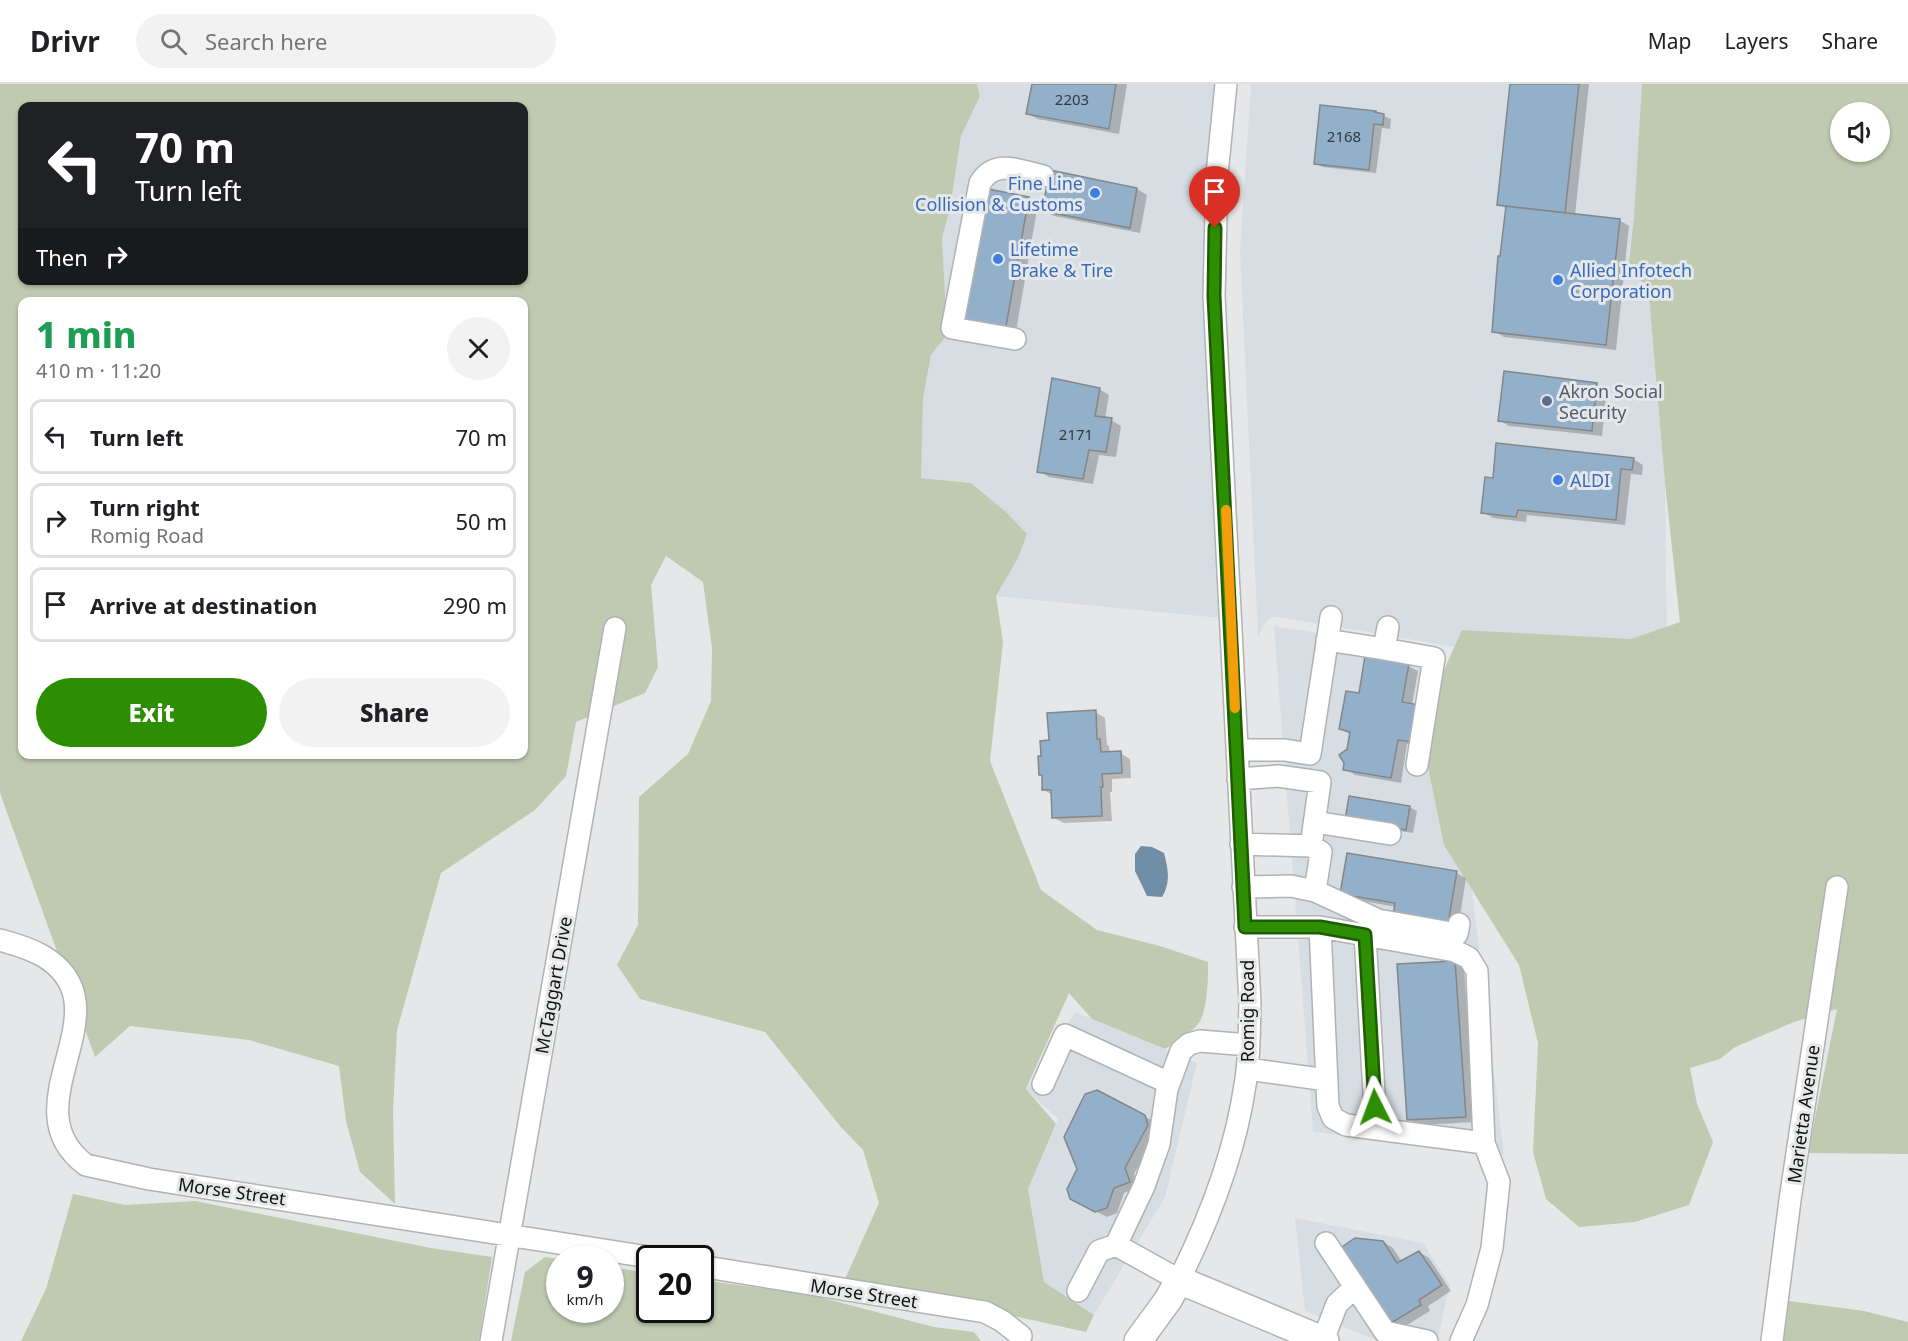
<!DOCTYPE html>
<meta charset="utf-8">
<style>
body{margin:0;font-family:"Noto Sans",sans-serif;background:#f2f2f2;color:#202124;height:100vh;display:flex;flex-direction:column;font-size:22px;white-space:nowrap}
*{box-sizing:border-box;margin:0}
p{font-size:20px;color:#757577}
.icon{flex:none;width:33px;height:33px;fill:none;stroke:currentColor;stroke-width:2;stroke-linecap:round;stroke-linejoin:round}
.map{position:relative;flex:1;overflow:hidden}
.sheet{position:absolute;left:18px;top:213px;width:510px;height:462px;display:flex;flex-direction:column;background:#fff;border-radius:12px;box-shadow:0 2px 4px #0004}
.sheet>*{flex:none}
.guide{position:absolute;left:18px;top:18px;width:510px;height:183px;border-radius:12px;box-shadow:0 2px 4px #0004;background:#202124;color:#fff;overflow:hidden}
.buttons{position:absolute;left:1830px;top:18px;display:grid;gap:12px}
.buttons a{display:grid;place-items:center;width:60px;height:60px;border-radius:50%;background:#fff;box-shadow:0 2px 4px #0004;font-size:30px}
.speed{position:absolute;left:546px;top:1161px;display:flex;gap:12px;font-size:30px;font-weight:700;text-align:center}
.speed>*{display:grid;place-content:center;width:78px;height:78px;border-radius:50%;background:#fff;box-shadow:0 2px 4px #0004;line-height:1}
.speed small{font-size:15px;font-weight:400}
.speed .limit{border:3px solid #111;border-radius:9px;background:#fff;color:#111}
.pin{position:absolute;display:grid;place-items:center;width:51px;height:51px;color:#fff;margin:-62px -26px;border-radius:50% 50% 50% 0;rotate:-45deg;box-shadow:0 0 6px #0007}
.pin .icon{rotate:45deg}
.me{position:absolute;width:66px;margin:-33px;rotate:357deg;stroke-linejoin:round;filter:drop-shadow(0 0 4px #0008)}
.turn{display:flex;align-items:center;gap:21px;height:126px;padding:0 18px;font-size:27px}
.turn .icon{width:78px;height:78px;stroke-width:2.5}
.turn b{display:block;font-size:42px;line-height:51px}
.then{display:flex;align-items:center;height:57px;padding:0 18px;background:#0003;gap:12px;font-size:22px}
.round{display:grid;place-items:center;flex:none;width:63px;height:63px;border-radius:32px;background:#f2f2f2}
.head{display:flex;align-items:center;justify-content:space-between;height:102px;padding:0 18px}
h1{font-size:36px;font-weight:800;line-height:45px;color:#1e9e55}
.cta{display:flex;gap:12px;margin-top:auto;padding:12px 18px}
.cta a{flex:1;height:69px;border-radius:36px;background:#2e8e03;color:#fff;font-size:24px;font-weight:800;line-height:69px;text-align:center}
.cta a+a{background:#f2f2f2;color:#202124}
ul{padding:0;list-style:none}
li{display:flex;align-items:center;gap:18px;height:75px;margin:0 12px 9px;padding:0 6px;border:3px solid #e0e0e0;border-radius:12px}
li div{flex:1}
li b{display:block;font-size:22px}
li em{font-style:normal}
header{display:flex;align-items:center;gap:36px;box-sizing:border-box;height:84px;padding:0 30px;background:#fff;border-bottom:2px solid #e0e0e0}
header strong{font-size:28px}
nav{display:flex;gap:33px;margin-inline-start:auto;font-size:21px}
.search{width:420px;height:54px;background:#f2f2f2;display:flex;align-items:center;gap:15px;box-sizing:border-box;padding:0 21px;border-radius:33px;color:#757577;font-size:22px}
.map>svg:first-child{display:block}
</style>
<header>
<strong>Drivr</strong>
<div class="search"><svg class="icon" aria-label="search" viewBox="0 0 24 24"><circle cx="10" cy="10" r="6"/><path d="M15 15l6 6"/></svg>Search here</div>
<nav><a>Map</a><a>Layers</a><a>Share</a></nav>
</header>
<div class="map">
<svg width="1908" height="1257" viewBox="0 0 1908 1257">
<rect width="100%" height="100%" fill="#e6e7e8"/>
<path fill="#d6dde3" d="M977,0H1226L1217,90L1231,535L996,512L1018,474L1027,450L1005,427L971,399L921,394L923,315L931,271L947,251L942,154L950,125L961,52L980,12Z
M1251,0H1663L1648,201L1665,399L1667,586L1461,564L1279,533H1272L1266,538L1258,552L1240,167Z
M1274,542L1443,569L1504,1071L1313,1048Z
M1075,928L1197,979L1165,1113L1094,1231L1044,1198L1028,1105L1059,1035L1026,1006Z
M1295,1134L1423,1159L1450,1201L1437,1257H1378L1305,1227Z"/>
<path fill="#bfcab1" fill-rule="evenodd" d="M0,0H977L980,12L961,52L950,125L942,154L947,251L931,271L923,315L921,394L971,399L1005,427L1027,450L1018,474L996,512L1003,558L990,677L1041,806L1097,846L1160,862L1208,878C1208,896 1208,918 1201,935C1198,944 1174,960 1165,965L1092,935L1069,909L1026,1005L1056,1040L1028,1105L1044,1198L1094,1231L1086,1248L845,1195L879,1119L863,1066L840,1042L765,948L640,915L617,881L638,841L639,713L688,670L711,617L712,564L703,498L666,472L651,501L658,583L645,609L576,638L566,692L535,726L441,789L397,946L393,1028L395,1120L360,1088L346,1037L339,982L249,956L130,942L95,973L0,709ZM22,22H524V196H22ZM22,218H524V670H22Z
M1642,0H1908V1070L1808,1069L1837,925L1794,938L1735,963L1720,975L1690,984L1697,1020L1713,1058L1689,1121L1635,1138L1579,1143L1546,1115L1533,1068L1538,959L1519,881L1444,761L1428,683L1425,628L1462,546L1631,555L1680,538L1665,399L1648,201L1628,189L1634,133ZM1840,28H1880V68H1840Z
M73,1110L125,1121L195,1117L431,1164L492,1173L479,1257H21L46,1205Z
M545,1173L559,1175L560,1226H610L611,1183L649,1189L650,1226H700L701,1196L811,1211L934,1243L974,1248L981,1257H511L525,1188Z
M1789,1217L1864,1227L1908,1238V1257H1783Z"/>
<path fill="#708fa7" d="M1141,762L1152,763L1164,769C1168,785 1171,798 1162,813L1147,812L1135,787V770Z"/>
<path fill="#0003" d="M1033,0H1127L1119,50L1038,35L1028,30Z
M1512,0H1589L1575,131L1619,136L1629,142L1616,266L1504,253L1494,247L1507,125L1499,120Z
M1379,30L1391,35L1390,45L1382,44L1376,89L1323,83L1315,79Z
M1137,105L1147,111L1140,149L1054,132L1044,126Z
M1028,114L1038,120L1015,253L976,245Z
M1597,300L1607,306L1602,352L1509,342L1499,336Z
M1099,305L1109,311L1105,335L1111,336L1121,342L1116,373L1099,371L1093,400L1049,393L1039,387Z
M1633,375L1643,381L1642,391L1631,390L1625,441L1527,431L1526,438L1493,434L1483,428Z
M1408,582L1418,587L1412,621L1423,663L1407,660L1401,699L1355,691L1345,685L1350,650L1340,645L1360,611Z
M1095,628L1105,634L1107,661L1109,662L1110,669H1120L1130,675L1131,694L1112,695V708H1110L1112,737L1064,739L1054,734L1052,711L1044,706L1043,692L1040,690L1042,674L1050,658Z
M1409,723L1417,727L1413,749L1354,740Z
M1456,789L1466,794L1458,845L1396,823L1352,815L1342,810Z
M1454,879L1464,885L1475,1038L1419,1041L1409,1035Z
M1144,1032L1155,1038L1158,1047L1134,1090L1139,1103L1124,1109L1117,1129L1107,1133L1081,1120Z
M1383,1158L1393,1164L1402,1178L1419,1168L1429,1174L1451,1207L1428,1222L1430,1227L1402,1244L1392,1238Z"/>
<path fill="#93b0cb" stroke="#858687" stroke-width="1.5" d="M1032,0H1116L1109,45L1026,30Z
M1510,0H1579L1565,129L1497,121Z
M1320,21L1376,27L1375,28L1384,30L1383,41L1374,40L1369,86L1314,80Z
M1050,86L1137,104L1130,144L1042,127Z
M988,105L1029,113L1005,248L964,240Z
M1506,122L1620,135L1606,261L1492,248L1498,172H1500Z
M1504,287L1597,299L1592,347L1498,337Z
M1052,294L1100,304L1095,332L1112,334L1106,368L1089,366L1083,395L1037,388Z
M1496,359L1634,374L1632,386L1621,385L1616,436L1518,426L1516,433L1481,429L1485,393L1493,394Z
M1365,572L1409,580L1402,618L1420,621L1413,658L1398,656L1391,694L1343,686L1344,679L1339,671L1347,665L1350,648L1339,645L1346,607L1359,609Z
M1096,626L1097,655H1100L1101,668L1121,667L1122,689L1102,690L1103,703H1101L1102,732L1052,734L1051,706H1042V691H1039L1038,672H1041L1040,657L1049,656L1047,629Z
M1349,712L1410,722L1406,746L1345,736Z
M1347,769L1457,787L1448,840L1393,831L1395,819L1340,810Z
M1455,877L1466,1033L1407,1036L1397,880Z
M1097,1006L1145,1031L1148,1041L1125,1084L1130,1098L1114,1104L1107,1124L1095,1128L1070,1115L1067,1105L1077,1085L1064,1053L1085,1010Z
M1355,1154L1383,1157L1397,1179L1419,1167L1442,1201L1419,1216L1421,1221L1391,1239L1342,1163Z"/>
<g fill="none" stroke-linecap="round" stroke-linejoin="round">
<defs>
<path id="minor" d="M1015,255L952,244L980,99C995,74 1020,87 1043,92
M1327,556L1384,565L1388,543
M1384,565L1434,574L1417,681
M1237,666H1285L1310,670L1331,533
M1238,695L1278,692L1320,698L1311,762
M1315,738L1390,750
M1241,760L1311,762L1321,768L1315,807L1291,802L1243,803
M1315,807L1378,836L1457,850L1459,840
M1245,843H1320L1328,1022L1333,1034L1346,1041L1484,1059L1499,1098L1492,1164L1477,1221L1461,1257
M1320,843L1455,867L1469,874L1477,887L1484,1059
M1365,851L1376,1044
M0,856C15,860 29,864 43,872C130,924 6,1022 86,1081L149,1095L655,1174
M1247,985L1327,996
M1043,1000L1065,951L1169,999
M1326,1159L1385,1248L1427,1257
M1116,1161L1144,1102L1159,1060L1167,1005L1181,967L1189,960L1200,957L1249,961
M700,1182L985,1228L1002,1237L1021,1252
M1078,1207L1099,1167L1116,1161L1179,1196C1210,1134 1235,1070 1245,1001C1250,974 1249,946 1250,919L1214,212L1217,90L1226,0
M1323,1256L1337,1220L1355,1203
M491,1257L615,544
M1772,1257L1790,1116L1837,803"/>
<path id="major" d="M1138,1257L1168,1216L1179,1196L1325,1257"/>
</defs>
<use href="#minor" stroke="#b1b2b3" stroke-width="24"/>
<use href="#major" stroke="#b1b2b3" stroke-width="30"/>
<use href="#minor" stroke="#fff" stroke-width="21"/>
<use href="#major" stroke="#fff" stroke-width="27"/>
</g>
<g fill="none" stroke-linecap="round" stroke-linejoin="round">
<defs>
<path id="route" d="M1215,144L1214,212L1245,843H1320L1365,851L1375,1023"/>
</defs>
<use href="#route" stroke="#1e5c02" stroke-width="15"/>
<use href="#route" stroke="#2e8e03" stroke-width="10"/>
<path stroke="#f59e0b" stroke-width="10" d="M1226,426L1235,624"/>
</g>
<g fill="#3f7fe0" stroke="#e6e7e8" stroke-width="2">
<circle cx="1095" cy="109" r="6"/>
<circle cx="998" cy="175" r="6"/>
<circle cx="1558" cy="196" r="6"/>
<circle cx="1558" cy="396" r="6"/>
</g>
<circle fill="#5c6f8a" stroke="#e6e7e8" stroke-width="2" cx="1547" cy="317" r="6"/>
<g text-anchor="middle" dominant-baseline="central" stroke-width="6" stroke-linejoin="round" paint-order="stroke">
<g font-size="15" fill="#323a40">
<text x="1072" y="15">2203</text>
<text x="1344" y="52">2168</text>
<text x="1076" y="350">2171</text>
</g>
<g font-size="18" fill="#366cbe" stroke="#e6e7e8" text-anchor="start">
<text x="1083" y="99" text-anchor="end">Fine Line<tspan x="1083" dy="21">Collision &amp; Customs</tspan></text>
<text x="1010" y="165">Lifetime<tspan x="1010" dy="21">Brake &amp; Tire</tspan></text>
<text x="1570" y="186">Allied Infotech<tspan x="1570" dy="21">Corporation</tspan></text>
<text x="1570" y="396">ALDI</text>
</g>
<g font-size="18" fill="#4e5e75" stroke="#e6e7e8" text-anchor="start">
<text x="1559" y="307">Akron Social<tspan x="1559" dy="21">Security</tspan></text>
</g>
<g font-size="18" fill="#111212" stroke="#e6e7e8">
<text transform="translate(553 901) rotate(-80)">McTaggart Drive</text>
<text transform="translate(1247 927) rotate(-90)">Romig Road</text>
<text transform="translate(1803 1030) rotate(-82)">Marietta Avenue</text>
<text transform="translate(232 1107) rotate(8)">Morse Street</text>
<text transform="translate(864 1209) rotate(9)">Morse Street</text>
</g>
</g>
</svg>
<div class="buttons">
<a><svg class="icon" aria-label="sound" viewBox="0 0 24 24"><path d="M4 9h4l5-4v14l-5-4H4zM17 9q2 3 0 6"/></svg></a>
</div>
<div class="speed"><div>9<small>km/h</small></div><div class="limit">20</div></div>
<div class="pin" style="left:1215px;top:144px;background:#d93025"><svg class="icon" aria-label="arrive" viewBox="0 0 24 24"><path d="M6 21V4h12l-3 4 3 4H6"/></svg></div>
<svg class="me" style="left:1375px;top:1023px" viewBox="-20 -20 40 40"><path d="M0-17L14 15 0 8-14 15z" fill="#2e8e03" stroke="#fff" stroke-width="4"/></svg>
<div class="guide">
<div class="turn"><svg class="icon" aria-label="left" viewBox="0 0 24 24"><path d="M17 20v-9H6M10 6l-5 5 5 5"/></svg><div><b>70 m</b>Turn left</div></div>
<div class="then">Then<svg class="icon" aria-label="right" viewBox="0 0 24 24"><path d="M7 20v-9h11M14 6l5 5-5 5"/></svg></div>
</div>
<section class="sheet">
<div class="head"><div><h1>1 min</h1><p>410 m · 11:20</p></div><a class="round"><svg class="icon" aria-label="close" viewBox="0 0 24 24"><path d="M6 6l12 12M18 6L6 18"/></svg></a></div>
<ul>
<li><svg class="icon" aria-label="left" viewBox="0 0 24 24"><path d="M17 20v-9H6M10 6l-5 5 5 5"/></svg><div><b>Turn left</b></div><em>70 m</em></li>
<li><svg class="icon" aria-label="right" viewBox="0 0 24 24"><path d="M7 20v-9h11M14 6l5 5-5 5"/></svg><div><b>Turn right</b><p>Romig Road</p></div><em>50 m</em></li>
<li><svg class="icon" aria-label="arrive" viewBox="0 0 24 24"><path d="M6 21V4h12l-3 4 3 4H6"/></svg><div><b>Arrive at destination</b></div><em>290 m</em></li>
</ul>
<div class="cta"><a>Exit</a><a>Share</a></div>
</section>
</div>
